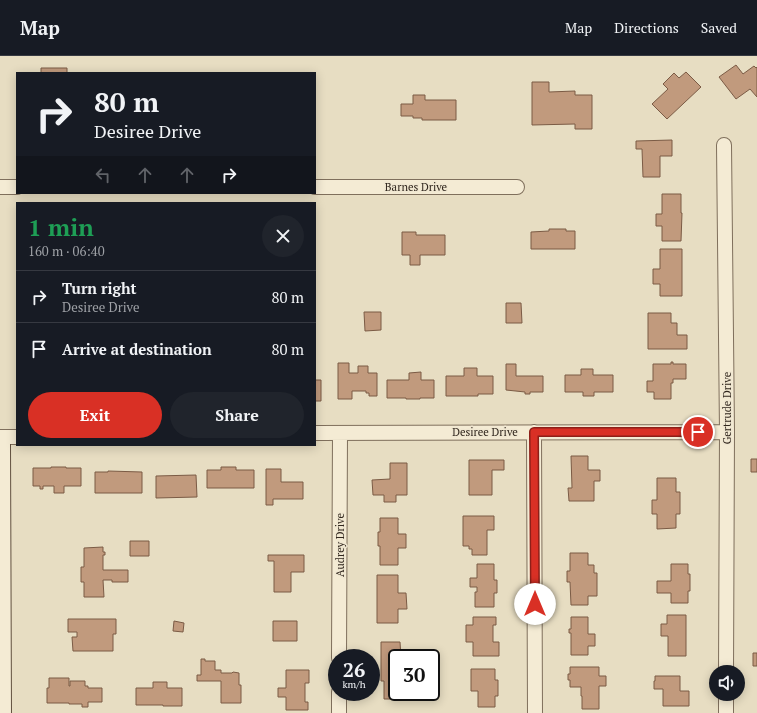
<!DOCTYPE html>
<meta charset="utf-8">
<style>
body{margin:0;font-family:"PT Serif",serif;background:#20242c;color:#f1f3f6;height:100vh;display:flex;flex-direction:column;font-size:15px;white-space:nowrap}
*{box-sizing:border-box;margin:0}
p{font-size:13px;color:#9ea1a6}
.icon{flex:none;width:22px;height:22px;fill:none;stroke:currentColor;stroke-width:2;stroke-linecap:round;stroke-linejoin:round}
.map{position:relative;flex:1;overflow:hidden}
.details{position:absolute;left:16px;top:146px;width:300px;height:244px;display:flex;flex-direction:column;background:#171b24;border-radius:0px;box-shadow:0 2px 10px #0003}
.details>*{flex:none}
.guide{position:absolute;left:16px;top:16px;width:300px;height:122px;border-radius:0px;box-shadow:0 2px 10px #0003;background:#171b24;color:#f1f3f6;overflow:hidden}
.fabs{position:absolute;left:709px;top:609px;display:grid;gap:8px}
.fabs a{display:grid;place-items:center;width:36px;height:36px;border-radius:50%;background:#171b24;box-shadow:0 2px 10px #0003;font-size:20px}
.speed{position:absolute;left:328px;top:593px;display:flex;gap:8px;font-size:20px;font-weight:700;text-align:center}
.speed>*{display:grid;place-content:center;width:52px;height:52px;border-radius:50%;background:#171b24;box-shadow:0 2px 10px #0003;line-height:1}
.speed small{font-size:10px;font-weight:400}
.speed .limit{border:2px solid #111;border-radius:6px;background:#fff;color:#111}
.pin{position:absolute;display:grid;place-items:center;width:34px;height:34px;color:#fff;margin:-17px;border:2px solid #fff;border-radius:50%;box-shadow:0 1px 4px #0007}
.me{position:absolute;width:44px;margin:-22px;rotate:0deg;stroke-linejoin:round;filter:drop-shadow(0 0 3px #0008)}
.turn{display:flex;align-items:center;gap:14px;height:84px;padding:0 12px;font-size:18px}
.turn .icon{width:52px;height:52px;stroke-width:2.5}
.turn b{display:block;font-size:28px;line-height:34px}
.lanes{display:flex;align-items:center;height:38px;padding:0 12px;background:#0003;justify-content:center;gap:20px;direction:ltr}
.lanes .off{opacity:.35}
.round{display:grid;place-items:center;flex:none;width:42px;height:42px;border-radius:21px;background:#20242c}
.overview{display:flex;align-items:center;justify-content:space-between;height:68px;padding:0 12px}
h1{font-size:24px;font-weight:700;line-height:30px;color:#1e9e55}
.cta{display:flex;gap:8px;margin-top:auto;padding:8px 12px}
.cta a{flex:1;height:46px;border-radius:24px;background:#d93025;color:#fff;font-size:16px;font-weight:700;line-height:46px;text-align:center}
.cta a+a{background:#20242c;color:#f1f3f6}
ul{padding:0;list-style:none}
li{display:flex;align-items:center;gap:12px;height:52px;padding:0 12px;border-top:1px solid #363941}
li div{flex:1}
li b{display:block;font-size:15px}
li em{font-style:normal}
header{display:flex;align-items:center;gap:24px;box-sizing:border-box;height:56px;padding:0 20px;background:#171b24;border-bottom:1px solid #363941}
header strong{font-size:19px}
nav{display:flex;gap:22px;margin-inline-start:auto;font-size:14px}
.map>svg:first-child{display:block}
</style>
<header>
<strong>Map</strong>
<nav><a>Map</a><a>Directions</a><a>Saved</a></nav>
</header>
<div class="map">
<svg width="757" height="657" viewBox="0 0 757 657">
<rect width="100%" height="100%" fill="#e7ddc2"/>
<path fill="#c19a7d" stroke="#7b5b45" d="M736,9L743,18L754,10L756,12L757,11V41L750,33L736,43L719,21Z
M41,12H67V17H41Z
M686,16L701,31L667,63L652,48L668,33L663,28L674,17L679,22Z
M532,26H549V36L575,35V39H592V73H575V68L532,69Z
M413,39H425V44H456V64H422V62H413V60H401V48H413Z
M672,84V100H660V121H643L642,93H636V85Z
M662,138H681V157H682L681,185H662V170H656V158H662Z
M549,173H566V175H575V193H531V176L549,175Z
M402,176H416V179H445V199H420V209H410V199H402Z
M660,193H682V240H660V228H653V213H660Z
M506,247H521L522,267H506Z
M364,256H381V274L365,275Z
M648,257H671V267H677V279H687V293H648Z
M671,306H673V308H686V323H673V327H671V343H654V336H647V325H653V308H671Z
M338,307H349V317H358V310H368V317H377V340H369V337H366V335H352V343H338Z
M506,308H516V320H543V336H530V338H525V336L506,334Z
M464,312H477V320H493V338H478V340H446V320H464Z
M581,313H593V319H613V336H594V340H583V336H565V319H581Z
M421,316V324H434V342H420V343H406V342H387V324H409V317Z
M315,324H321V345H315Z
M571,400H588V414H600V425H594V445H569L568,432H572Z
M751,403H757V416H751Z
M469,404H504V414H492V439H469Z
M390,407H407V439H396V446H384V439H373L372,424L390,423Z
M51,411H66V412H81V430H64V437H54V430H43V433H40V430H33V412H51Z
M221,411H236V414H254V432H207V414H221Z
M266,413H281V426H303V443H273V449H266Z
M108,415L142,416V437H95V416H108Z
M196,419L197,441L156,442V420Z
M657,422H676V436H680V458H676V472L657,473V458H652V444H657Z
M463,460H494V474H487V499H472V493H469V490H463Z
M380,462H398V478H406V492H398V509H380V490H378V476H380Z
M130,485H149V500H130Z
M103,491V496H105V499H103V514H128V526H112V524H103L104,541H84V526H81V511H84V492Z
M570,497H588V509H594V517H597V540H588V549H571L570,526H567V515H570Z
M268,499H304V516H291V536H274V505H268Z
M477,508H494V524H497V537H494V551H475V536H477V531H470V522H477Z
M671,508H688V518H690V535H688V547H671V537H657V525H671Z
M377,519H398V537H406L407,553H398V567H377Z
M667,559H686V600H668V580H661V568H667Z
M473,561H496V569H493V586H499V600H473V586H466V569H473Z
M571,561H588V578H595V590H588V599H571V577H569V573H571Z
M68,563H116V578H113V595H73L72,581H77V576H68Z
M174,565L184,567L183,576L173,575Z
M273,565H297V585H273Z
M381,586H400L401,602H397V636H401V643H384V625H381Z
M753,597H757V610H753Z
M201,603H205V605H215V614H221V617H232L233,616L239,617V629H241V647H221V625H197V619H201Z
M570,611H599V620H606V630H599V653H582V640H581V631H570V624H568V618H570Z
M471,613H495V624H498V640H495V651H478V635H471Z
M286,614H309V627H305V646H308V654H286V641H278V632H286Z
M655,620H680V635H689V650H663V633H654V625H655Z
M49,622H69V630H70V625H85V630H88V632H102V646H88V651H82V648H69V647H47V632H49Z
M153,626H167V632H182V650H163V649H136V632H153Z"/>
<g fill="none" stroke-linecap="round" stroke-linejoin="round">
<defs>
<path id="street" d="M724,89L727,376L726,616
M0,131H17
M315,131H517
M534,376L535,657
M315,377L727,376
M0,381H17
M339,602L340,377
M339,657V636
M726,657V638"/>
<path id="secondary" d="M0,388L1,657"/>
</defs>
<use href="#street" stroke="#7f6f5c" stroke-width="16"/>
<use href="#secondary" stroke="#61503f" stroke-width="22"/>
<use href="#street" stroke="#f4ebd4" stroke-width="14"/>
<use href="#secondary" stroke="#f4ebd4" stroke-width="20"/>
</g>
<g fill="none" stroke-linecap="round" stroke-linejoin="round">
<defs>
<path id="route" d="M535,548L534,376H698"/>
</defs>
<use href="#route" stroke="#8d1f18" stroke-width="10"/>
<use href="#route" stroke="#d93025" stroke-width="7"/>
</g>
<g text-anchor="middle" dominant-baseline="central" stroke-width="3" stroke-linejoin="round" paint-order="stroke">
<g font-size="11" fill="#31271e" stroke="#f0e7d1">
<text x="416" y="131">Barnes Drive</text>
<text transform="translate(727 352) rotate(-90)">Gertrude Drive</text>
<text x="485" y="376">Desiree Drive</text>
<text transform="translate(340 489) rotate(-90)">Audrey Drive</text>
</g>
</g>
</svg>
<div class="fabs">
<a><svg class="icon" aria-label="sound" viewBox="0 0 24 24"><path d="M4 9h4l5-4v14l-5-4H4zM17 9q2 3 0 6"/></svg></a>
</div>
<div class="speed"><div>26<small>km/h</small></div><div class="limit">30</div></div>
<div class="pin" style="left:698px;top:376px;background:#d93025"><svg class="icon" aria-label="arrive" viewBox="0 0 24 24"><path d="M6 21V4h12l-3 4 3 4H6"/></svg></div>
<svg class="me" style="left:535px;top:548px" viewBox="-20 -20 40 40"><circle r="19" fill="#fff"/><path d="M0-13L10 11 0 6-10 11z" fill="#d93025"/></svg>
<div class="guide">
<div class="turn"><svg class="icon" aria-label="right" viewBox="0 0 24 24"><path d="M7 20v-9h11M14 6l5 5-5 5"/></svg><div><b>80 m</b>Desiree Drive</div></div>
<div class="lanes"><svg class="icon off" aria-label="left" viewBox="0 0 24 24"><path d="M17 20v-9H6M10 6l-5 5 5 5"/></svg><svg class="icon off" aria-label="ahead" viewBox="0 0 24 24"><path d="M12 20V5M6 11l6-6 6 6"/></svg><svg class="icon off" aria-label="ahead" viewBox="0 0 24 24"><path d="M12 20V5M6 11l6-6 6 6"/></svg><svg class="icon" aria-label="right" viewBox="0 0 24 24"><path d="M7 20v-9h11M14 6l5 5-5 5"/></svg></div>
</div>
<section class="details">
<div class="overview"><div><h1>1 min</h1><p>160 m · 06:40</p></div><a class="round"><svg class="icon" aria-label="close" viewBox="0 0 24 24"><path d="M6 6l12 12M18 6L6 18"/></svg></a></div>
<ul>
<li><svg class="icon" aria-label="right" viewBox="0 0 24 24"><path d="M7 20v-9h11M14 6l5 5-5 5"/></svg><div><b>Turn right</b><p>Desiree Drive</p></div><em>80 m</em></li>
<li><svg class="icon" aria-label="arrive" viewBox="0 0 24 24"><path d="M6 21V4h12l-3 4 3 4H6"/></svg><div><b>Arrive at destination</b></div><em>80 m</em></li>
</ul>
<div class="cta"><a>Exit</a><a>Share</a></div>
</section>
</div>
